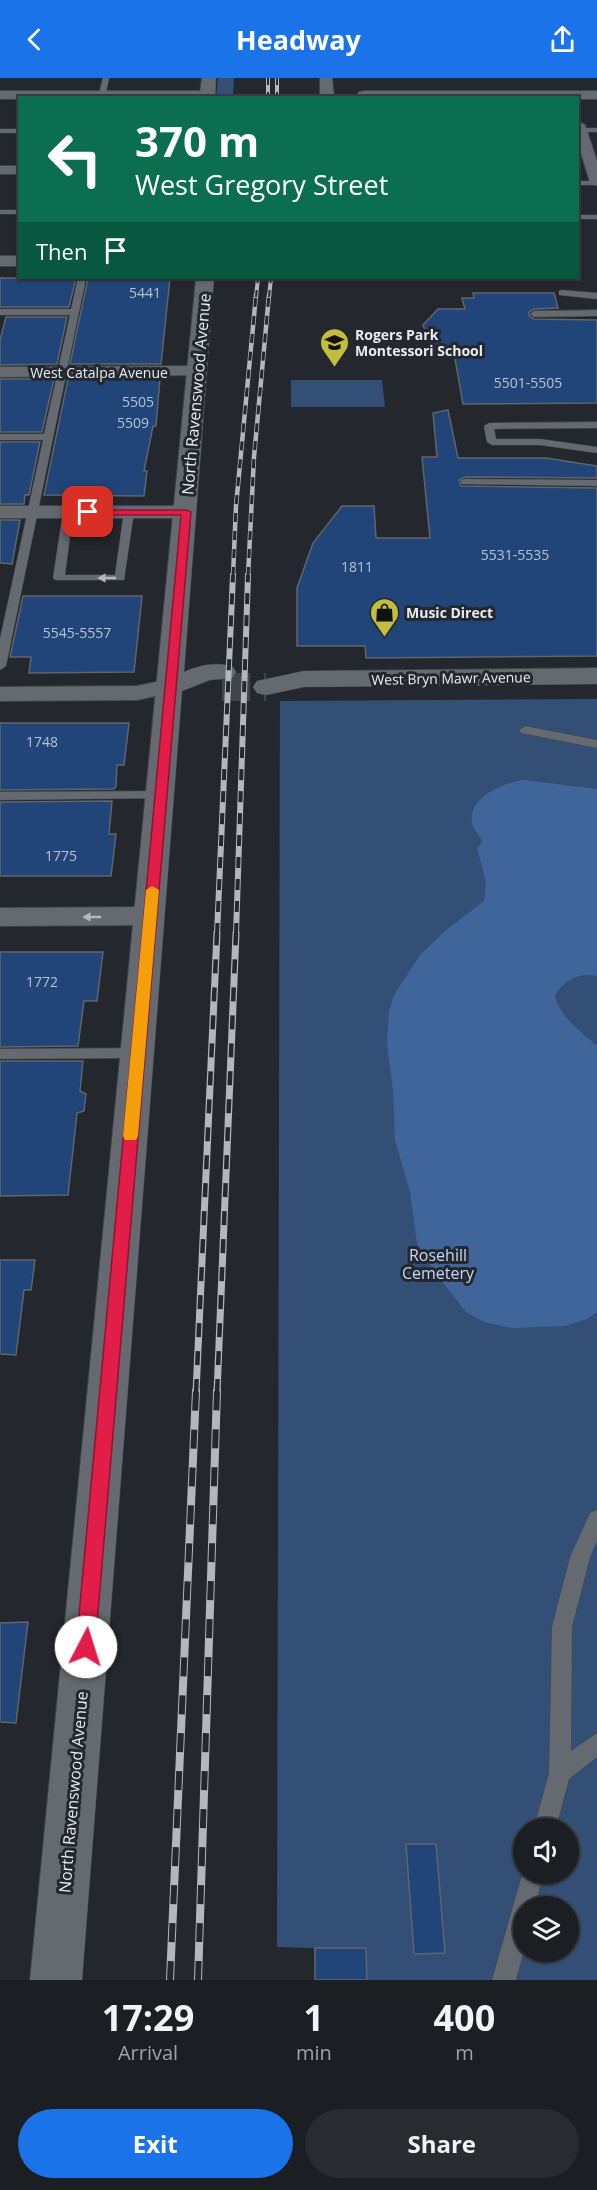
<!DOCTYPE html>
<style>
body{margin:0;font-family:"Open Sans",sans-serif;background:#282b2f;color:#f1f3f6;height:100vh;display:flex;flex-direction:column;font-size:22px;white-space:nowrap}
*{box-sizing:border-box;margin:0}
p{font-size:20px;color:#a0a2a5}
.icon{flex:none;width:33px;height:33px;fill:none;stroke:currentColor;stroke-width:2;stroke-linecap:round;stroke-linejoin:round}
.map{position:relative;height:1902px;overflow:hidden}
.side{display:flex;flex-direction:column;background:#1b1e22;flex:1}
.side>*{flex:none}
.banner{position:absolute;left:18px;top:18px;width:561px;height:183px;border-radius:0px;box-shadow:0 2px 4px #0004,0 0 0 2px #393c40;background:#0b6e4f;color:#fff;overflow:hidden}
.fabs{position:absolute;left:513px;top:1740px;display:grid;gap:12px}
.fabs a{display:grid;place-items:center;width:66px;height:66px;border-radius:50%;background:#1b1e22;box-shadow:0 2px 4px #0004,0 0 0 2px #393c40;font-size:30px}
.pin{position:absolute;display:grid;place-items:center;width:51px;height:51px;color:#fff;margin:-26px;border-radius:12px;box-shadow:0 3px 9px #0006}
.me{position:absolute;width:66px;margin:-33px;rotate:5deg;stroke-linejoin:round;filter:drop-shadow(0 0 4px #0008)}
.turn{display:flex;align-items:center;gap:21px;height:126px;padding:0 18px;font-size:27px}
.turn .icon{width:78px;height:78px;stroke-width:2.5}
.turn b{display:block;font-size:42px;line-height:51px}
.then{display:flex;align-items:center;height:57px;padding:0 18px;background:#0003;gap:12px;font-size:22px}
.eta{display:flex;justify-content:space-evenly;align-items:center;height:102px;text-align:center}
.eta b{font-size:36px;font-weight:700;line-height:42px}
.action{display:flex;gap:12px;margin-top:auto;padding:12px 18px}
.action a{flex:1;height:69px;border-radius:36px;background:#1a73e8;color:#fff;font-size:24px;font-weight:700;line-height:69px;text-align:center}
.action a+a{background:#282b2f;color:#f1f3f6}
header{display:flex;justify-content:space-between;align-items:center;height:78px;padding:0 18px;background:#1a73e8;color:#fff;font-size:27px;font-weight:700}
.map>svg:first-child{display:block}
</style>
<header><svg class="icon" aria-label="back" viewBox="0 0 24 24"><path d="M15 5l-7 7 7 7"/></svg>Headway<svg class="icon" aria-label="share" viewBox="0 0 24 24"><path d="M12 15V3M7 8l5-5 5 5M5 13v7h14v-7"/></svg></header>
<div class="map">
<svg width="597" height="1902" viewBox="0 0 597 1902">
<rect width="100%" height="100%" fill="#24282e"/>
<path fill="#344f76" fill-rule="evenodd" d="M218,0H234L233,19H216Z
M291,302H382L385,329H291Z
M597,621V1902H315L314,1870L277,1869L280,623ZM524,1750H568V1796H524ZM524,1828H568V1874H524Z"/>
<path fill="#3f659a" d="M524,702L597,711V898C578,894 565,902 555,917C558,938 582,954 597,968V1234L587,1241L564,1248L512,1250L484,1244L466,1234L433,1192L417,1165L410,1114L395,1062L393,1013L387,965L389,934L394,917L420,877L445,853L484,823L486,804L477,770L482,764C481,757 475,754 473,748C464,721 504,704 524,702Z"/>
<path fill="#214578" stroke="#60656b" stroke-width="1.5" d="M0,200H76L69,229H0Z
M88,200H170L161,286H70Z
M473,215H554L558,230L534,231L529,234V238L534,241L597,242V325L463,326L454,275H434L423,247L438,231H465L462,220H474Z
M6,239H67L57,286L0,287V262Z
M160,300L156,348H153L144,393H147L144,418L44,417L68,301Z
M0,301H54L42,354H0Z
M448,332L458,380H546L597,388V400L465,399L459,402L461,408L597,410V578L366,580L365,568H297V510L313,465L342,428H374L376,460H430L422,379H437L433,335Z
M0,364H40L29,417H25L24,426H0Z
M0,442H20L12,486L0,485Z
M23,518H142L134,594L29,595L31,579H10Z
M0,645H129L124,687H117L116,708L114,711L0,712Z
M112,723L109,756H116L111,798H0V724Z
M0,874H103L97,923H84L78,968L0,969Z
M0,983H83L80,1013L86,1016L84,1033L77,1035L68,1117L0,1118Z
M0,1182H35L31,1212H24L16,1277L0,1276Z
M28,1544L16,1645L0,1644V1545Z
M406,1766H436L445,1875L414,1876Z
M315,1870H366L367,1902H315Z"/>
<g fill="none" stroke-linecap="round" stroke-linejoin="round">
<path stroke="#41454b" stroke-width="28" stroke-dasharray="28 14" stroke-linecap="butt" d="M222,609H266"/>
<defs>
<path id="service" d="M103,0H109L105,20H98Z
M578,50H597V54H578Z
M0,51H20V55H0Z
M578,103H597V107H578Z
M0,132H20V136H0Z
M578,137H597V141H578Z
M78,200H86L6,588L0,592V561L43,362H0V356H44L70,237H0V231H71Z
M562,212L597,215V221L559,217V213Z
M597,232V238L534,239L530,236L534,233Z
M597,344V350L494,351L496,361H540L597,369V375L540,367H492L487,364L484,348L489,345Z
M465,401L597,402V408L461,406V402Z
M68,431L73,434L65,497H115L124,434L133,432L134,434L124,502H55L53,500L63,434Z
M525,648L597,662V670L521,655L519,652Z
M160,713L165,714L166,717L165,720L0,722V714Z
M138,970L143,971L146,975L143,979L138,980L0,981V971Z
M597,1432V1463L590,1479L572,1549L571,1673L597,1655V1679L569,1701L556,1750H534L549,1695L552,1549L570,1479L590,1435Z
M524,1790V1796H543L535,1828H524V1872L516,1902H492Z"/>
<path id="minor" d="M320,0H332L334,20H320Z
M0,13H207L214,17L212,20L0,21Z
M364,13H597V21L359,20L357,17L359,14Z
M578,43L585,47L597,83V108L590,104L578,66Z
M0,88H20V96H0Z
M0,178H20V188H0Z
M197,288L203,289L206,293L203,297L0,299V289Z
M0,428H186L193,430L196,434L193,438L186,440H0Z
M170,601L178,603L181,608L178,613L137,622L0,623V609L137,608Z
M150,829L159,832L163,838L159,844L150,847L0,848V830Z"/>
<path id="tertiary" d="M202,0H216L215,20H199Z
M196,200H214L184,594C200,587 214,584 232,588L236,594L232,600L210,602L182,613L82,1902H30Z
M597,590V606L304,609L266,617L257,615L253,609L257,603L304,593Z"/>
</defs>
<use href="#service" stroke="#42454a" stroke-width="1"/>
<use href="#minor" stroke="#42454a" stroke-width="2"/>
<use href="#tertiary" stroke="#42454a" stroke-width="1"/>
<use href="#service" fill="#656a70" fill-rule="evenodd"/>
<use href="#minor" fill="#656a70" fill-rule="evenodd"/>
<use href="#tertiary" fill="#656a70" fill-rule="evenodd"/>
<defs>
<path id="rail-far4" d="M268,0V20
M277,0V20
M256,219L258,200
M269,219L271,200"/>
<path id="rail-far3" d="M233,498L236,428L256,217
M248,498L254,379L269,217"/>
<path id="rail-far2" d="M217,856L233,497
M236,856L248,497"/>
<path id="rail-far1" d="M196,1315L217,855
M217,1315L236,855"/>
<path id="rail" d="M170,1902L196,1313
M198,1902L217,1313"/>
</defs>
<use href="#rail-far4" stroke="#b3b7bb" stroke-width="4"/>
<use href="#rail-far3" stroke="#b3b7bb" stroke-width="4.5"/>
<use href="#rail-far2" stroke="#b3b7bb" stroke-width="6"/>
<use href="#rail-far1" stroke="#b3b7bb" stroke-width="7"/>
<use href="#rail" stroke="#b3b7bb" stroke-width="8"/>
<use href="#rail-far4" stroke="#24282e" stroke-width="2" stroke-dasharray="7" stroke-linecap="butt"/>
<use href="#rail-far3" stroke="#24282e" stroke-width="3" stroke-dasharray="9" stroke-linecap="butt"/>
<use href="#rail-far2" stroke="#24282e" stroke-width="4" stroke-dasharray="11" stroke-linecap="butt"/>
<use href="#rail-far1" stroke="#24282e" stroke-width="4.5" stroke-dasharray="14" stroke-linecap="butt"/>
<use href="#rail" stroke="#24282e" stroke-width="6" stroke-dasharray="19" stroke-linecap="butt"/>
</g>
<defs><path id="oneway-solid" d="M-6-.8H1V-3.2L6.5 0L1 3.2V.8H-6Z" transform="scale(1.5)"/></defs>
<g fill="#b4b7bc">
<use href="#oneway-solid" transform="translate(107 500) rotate(-180)"/>
<use href="#oneway-solid" transform="translate(92 839) rotate(180)"/>
</g>
<path fill="#e11d48" stroke="#92132f" stroke-width="1.5" d="M85,432H186L191,434L95,1569L92,1576L86,1578L79,1576L76,1569L181,437H88L83,434Z"/>
<path fill="#f59e0b" d="M152,808L159,812L138,1058L136,1062H125L123,1058L146,812Z"/>
<defs>
<symbol id="school-pin" viewBox="-11 -11 22 30"><path d="M0 17L-7.5 6A9.5 9.5 0 1 1 7.5 6Z" fill="#c2bd3f" stroke="#24282e"/><path d="M0-5L7-2L0 1L-7-2ZM-4 1L0 2.5L4 1V4Q0 6-4 4Z" fill="#111"/></symbol>
<symbol id="shop-pin" viewBox="-11 -11 22 30"><path d="M0 17L-7.5 6A9.5 9.5 0 1 1 7.5 6Z" fill="#c2bd3f" stroke="#24282e"/><path d="M-5-2.5h2.3a2.7 3.5 0 0 1 5.4 0H5L5.5 6h-11ZM-1.5-2.5h3a1.5 2.3 0 0 0-3 0Z" fill="#111"/></symbol>
</defs>
<g fill-rule="evenodd">
<use href="#school-pin" x="318" y="248" width="33" height="45"/>
<use href="#shop-pin" x="368" y="518" width="33" height="45"/>
</g>
<g text-anchor="middle" dominant-baseline="central" stroke-width="6" stroke-linejoin="round" paint-order="stroke">
<g font-size="14" fill="#b6c2d1">
<text x="145" y="214">5441</text>
<text x="528" y="304">5501-5505</text>
<text x="138" y="323">5505</text>
<text x="133" y="344">5509</text>
<text x="515" y="476">5531-5535</text>
<text x="357" y="488">1811</text>
<text x="77" y="554">5545-5557</text>
<text x="42" y="663">1748</text>
<text x="61" y="777">1775</text>
<text x="42" y="903">1772</text>
</g>
<g font-size="14" font-weight="bold" fill="#e8ebef" stroke="#24282e" text-anchor="start">
<text x="355" y="256">Rogers Park<tspan x="355" dy="16">Montessori School</tspan></text>
<text x="406" y="534">Music Direct</text>
</g>
<g font-size="14" fill="#e8ebef" stroke="#24282e">
<text x="99" y="294">West Catalpa Avenue</text>
<text transform="translate(451 600) rotate(-1)">West Bryn Mawr Avenue</text>
</g>
<g font-size="16" fill="#e8ebef" stroke="#24282e">
<text transform="translate(196 316) rotate(-85)">North Ravenswood Avenue</text>
<text transform="translate(73 1714) rotate(-85)">North Ravenswood Avenue</text>
</g>
<g font-size="16" fill="#c2d9f8" stroke="#24282e">
<text x="438" y="1177">Rosehill<tspan x="438" dy="18">Cemetery</tspan></text>
</g>
</g>
</svg>
<div class="fabs">
<a><svg class="icon" aria-label="sound" viewBox="0 0 24 24"><path d="M4 9h4l5-4v14l-5-4H4zM17 9q2 3 0 6"/></svg></a>
<a><svg class="icon" aria-label="layers" viewBox="0 0 24 24"><path d="M12 4l9 5-9 5-9-5zM3 14l9 5 9-5"/></svg></a>
</div>
<div class="pin" style="left:88px;top:434px;background:#d93025"><svg class="icon" aria-label="arrive" viewBox="0 0 24 24"><path d="M6 21V4h12l-3 4 3 4H6"/></svg></div>
<svg class="me" style="left:86px;top:1569px" viewBox="-20 -20 40 40"><circle r="19" fill="#fff"/><path d="M0-13L10 11 0 6-10 11z" fill="#e11d48"/></svg>
<div class="banner">
<div class="turn"><svg class="icon" aria-label="left" viewBox="0 0 24 24"><path d="M17 20v-9H6M10 6l-5 5 5 5"/></svg><div><b>370 m</b>West Gregory Street</div></div>
<div class="then">Then<svg class="icon" aria-label="arrive" viewBox="0 0 24 24"><path d="M6 21V4h12l-3 4 3 4H6"/></svg></div>
</div>
</div>
<section class="side">
<div class="eta">
<div><b>17:29</b><p>Arrival</p></div>
<div><b>1</b><p>min</p></div>
<div><b>400</b><p>m</p></div>
</div>
<div class="action"><a>Exit</a><a>Share</a></div>
</section>
